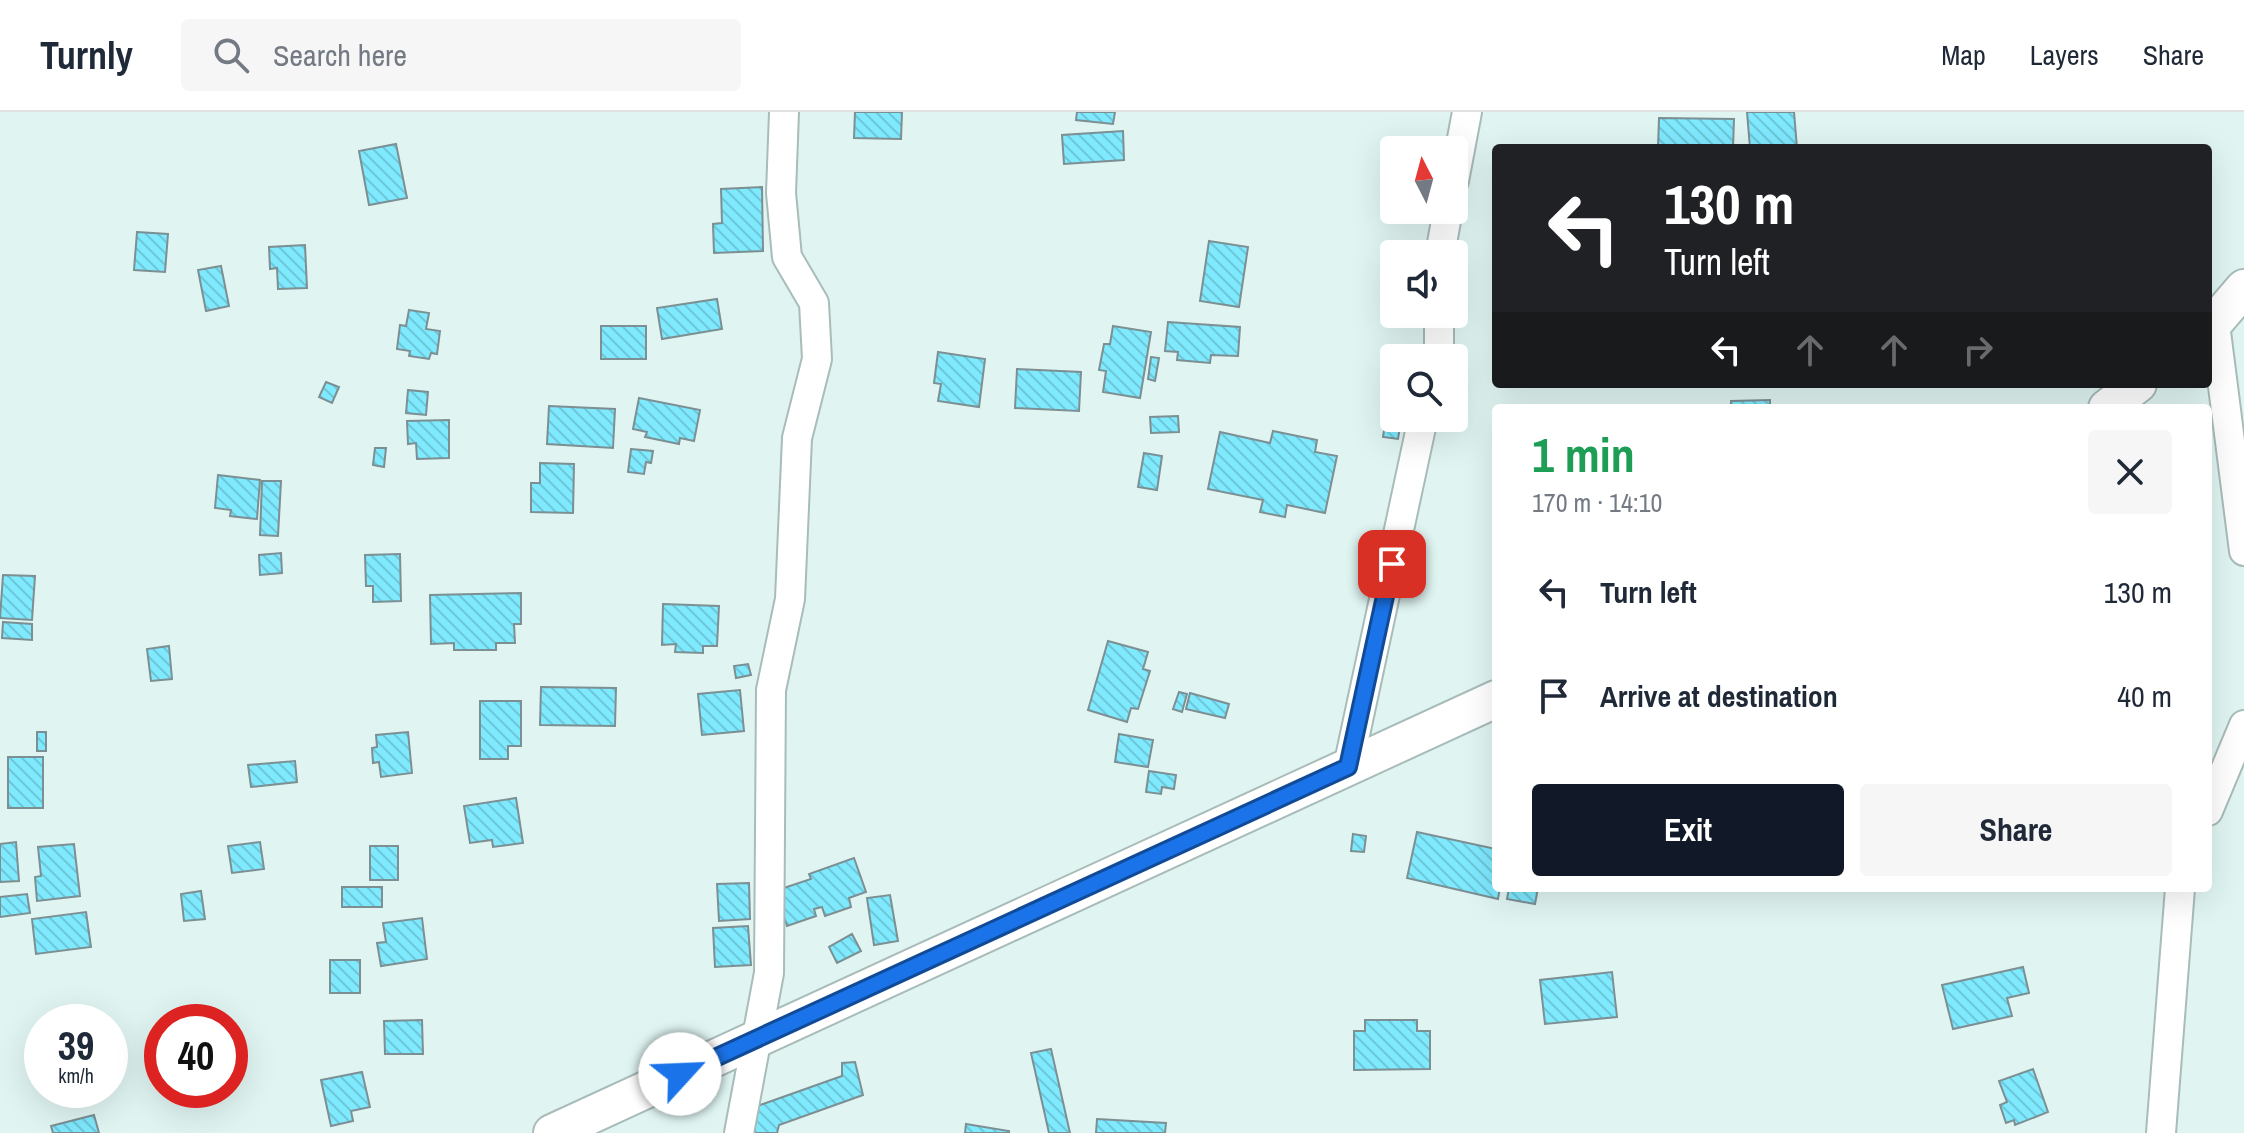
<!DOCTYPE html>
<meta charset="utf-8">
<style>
body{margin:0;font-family:"Archivo Narrow",sans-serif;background:#f6f6f7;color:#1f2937;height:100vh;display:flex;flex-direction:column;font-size:30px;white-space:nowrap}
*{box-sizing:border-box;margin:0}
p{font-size:26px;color:#747a83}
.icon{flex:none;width:44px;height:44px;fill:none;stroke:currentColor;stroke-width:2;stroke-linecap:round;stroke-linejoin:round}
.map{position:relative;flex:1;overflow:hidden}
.panel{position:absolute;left:1492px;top:292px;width:720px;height:488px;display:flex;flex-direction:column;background:#fff;border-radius:8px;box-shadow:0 8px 32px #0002}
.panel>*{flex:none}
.hud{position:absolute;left:1492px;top:32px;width:720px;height:244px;border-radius:8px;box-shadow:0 8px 32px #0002;background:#202124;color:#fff;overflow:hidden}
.needle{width:52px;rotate:354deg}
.controls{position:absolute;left:1380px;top:24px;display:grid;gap:16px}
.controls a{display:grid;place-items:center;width:88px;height:88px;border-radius:8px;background:#fff;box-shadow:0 8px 32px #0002;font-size:40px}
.speed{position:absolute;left:24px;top:892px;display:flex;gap:16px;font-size:40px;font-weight:700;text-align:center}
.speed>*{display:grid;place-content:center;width:104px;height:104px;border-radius:50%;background:#fff;box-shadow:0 8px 32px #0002;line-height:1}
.speed small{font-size:20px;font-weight:400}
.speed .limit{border:12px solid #d22;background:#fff;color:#111}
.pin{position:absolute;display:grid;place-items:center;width:68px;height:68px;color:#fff;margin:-34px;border-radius:16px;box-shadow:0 4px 12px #0006}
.me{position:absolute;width:88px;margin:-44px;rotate:65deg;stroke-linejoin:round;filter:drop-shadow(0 0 6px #0008)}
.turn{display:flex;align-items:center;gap:28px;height:168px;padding:0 40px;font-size:36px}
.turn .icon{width:104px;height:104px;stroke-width:2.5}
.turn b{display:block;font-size:56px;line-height:68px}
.lanes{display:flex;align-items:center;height:76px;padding:0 40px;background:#0003;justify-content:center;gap:40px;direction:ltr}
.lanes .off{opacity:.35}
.round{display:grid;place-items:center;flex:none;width:84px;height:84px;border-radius:8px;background:#f6f6f7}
.summary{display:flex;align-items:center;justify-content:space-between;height:136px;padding:0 40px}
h1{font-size:48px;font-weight:800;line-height:60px;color:#1e9e55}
.primary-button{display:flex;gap:16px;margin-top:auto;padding:16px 40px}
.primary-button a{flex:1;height:92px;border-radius:8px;background:#111827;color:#fff;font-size:32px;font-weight:800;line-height:92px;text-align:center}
.primary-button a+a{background:#f6f6f7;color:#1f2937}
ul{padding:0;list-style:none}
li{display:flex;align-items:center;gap:24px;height:104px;padding:0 40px}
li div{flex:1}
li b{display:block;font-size:30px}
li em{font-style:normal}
header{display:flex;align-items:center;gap:48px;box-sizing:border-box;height:112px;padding:0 40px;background:#fff;border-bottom:2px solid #e0e1e3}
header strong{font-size:38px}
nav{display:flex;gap:44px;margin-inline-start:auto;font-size:28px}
.search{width:560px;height:72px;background:#f6f6f7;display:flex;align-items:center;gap:20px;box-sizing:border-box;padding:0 28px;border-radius:8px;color:#747a83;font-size:30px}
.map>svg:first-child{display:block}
</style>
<header>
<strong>Turnly</strong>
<div class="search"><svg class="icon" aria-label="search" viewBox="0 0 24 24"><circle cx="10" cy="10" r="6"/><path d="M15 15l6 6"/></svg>Search here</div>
<nav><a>Map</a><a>Layers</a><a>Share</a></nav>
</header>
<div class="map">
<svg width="2244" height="1021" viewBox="0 0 2244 1021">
<defs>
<pattern id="building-back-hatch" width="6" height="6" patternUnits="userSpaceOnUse" patternTransform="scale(2)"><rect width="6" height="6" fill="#7fe9fe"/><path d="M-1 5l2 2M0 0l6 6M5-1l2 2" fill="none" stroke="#6dc7d9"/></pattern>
</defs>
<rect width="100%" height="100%" fill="#e0f5f2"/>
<path fill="url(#building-back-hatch)" stroke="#7c8f93" stroke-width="2" d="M855,0H902L901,27L854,26Z
M1077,0H1115L1113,12L1076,8Z
M1747,0H1794L1797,36H1750Z
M1659,6L1734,7L1733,36H1658Z
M1123,19L1124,48L1064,52L1062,23Z
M396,32L407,86L369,93L359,39Z
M762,75L763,139L714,141L713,112L722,111L721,77Z
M137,120L168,122L165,160L134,158Z
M1209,129L1248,135L1239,195L1200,189Z
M305,133L307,176L278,177L277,156L270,157L269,135Z
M221,154L229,194L206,199L198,158Z
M717,187L722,217L662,227L657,196Z
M409,198L429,201L426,217L440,219L437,242L431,241L429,247L409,244L410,239L397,237L400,213L406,214Z
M1168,210L1240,215L1238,244L1211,243L1210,251L1177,248L1178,240L1165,239Z
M601,214H646V247H601Z
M1113,214L1151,220L1140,286L1103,280L1106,259L1099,258L1104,232H1110Z
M938,240L985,247L979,295L938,289L941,272L934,271Z
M1151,245L1159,246L1155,269L1148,267Z
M1017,257L1081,260L1079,299L1015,296Z
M326,270L339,275L332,291L319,285Z
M408,278L428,280L426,303L406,301Z
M639,286L700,298L694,329L680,326L679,332L645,325L647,320L633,317Z
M1770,288V296H1731V289Z
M549,294L615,297L613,336L547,332Z
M1178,304L1179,320L1151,321L1150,305Z
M1386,306L1401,309L1398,327L1383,325Z
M449,308V346L417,347L416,331L408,332L407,309Z
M1273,319L1317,328L1315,340L1337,344L1325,401L1287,393L1285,405L1260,400L1263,388L1208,377L1220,320L1270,331Z
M375,336H386L384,355L373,353Z
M631,337L653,339L651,351L646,350L644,362L628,360Z
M1144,341L1162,344L1157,378L1138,375Z
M540,351L574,352L573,401L531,400V371H540Z
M218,363L260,368L257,407L230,404L231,398L215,396Z
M262,369H281L278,424L260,423Z
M281,441L282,461L260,463L259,443Z
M400,442L401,489L373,490V474H366L365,443Z
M3,463L35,464L32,508L0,506Z
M521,481V512H514L515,531H496V538H454V531L431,532L430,483Z
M663,492L719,494L717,534H703V541L675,540L676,532L662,533Z
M3,510L32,512V528L2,526Z
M1108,529L1148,540L1143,557L1150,559L1138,597L1131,596L1127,610L1088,598Z
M169,534L172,567L151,569L147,537Z
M748,552L751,563L736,566L734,554Z
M541,575L616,576L615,614L540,613Z
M740,578L744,619L702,623L698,582Z
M1179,580L1187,582L1182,600L1173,597Z
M1190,581L1229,592L1225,606L1186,597Z
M480,589H521V634H508V647H480Z
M37,620H46V639H37Z
M408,620L412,661L381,665L379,650L373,651L372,636L377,635L376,623Z
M1119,622L1153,628L1148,655L1115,650Z
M8,645H43V696H8Z
M295,649L297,670L251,675L248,653Z
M1149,659L1176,663L1174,677L1162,675L1161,682L1146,680Z
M516,686L523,731L493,735L492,728L470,731L464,694Z
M1417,720L1496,737V776H1500L1498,787L1407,766Z
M1353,722L1366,724L1364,740L1351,739Z
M16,730L19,769L0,770V732Z
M260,730L264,757L232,761L228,734Z
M74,732L80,784L37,789L35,765L41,764L38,735Z
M370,734H398V768H370Z
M854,746L866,780L849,786L851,795L825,804L822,795L814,797L816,804L787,814L775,779L811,767L809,762Z
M749,771L750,807L719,809L717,772Z
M342,775H382V795H342Z
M1509,776H1538L1535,792L1507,787Z
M201,779L205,807L184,809L181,782Z
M27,782L30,801L0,805V785Z
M890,783L898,829L874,833L867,786Z
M86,800L91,835L36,842L32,807Z
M422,806L427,847L381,854L377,831L386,830L383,811Z
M748,814L751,853L715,855L713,816Z
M852,822L861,839L837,851L829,835Z
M330,848H360V881H330Z
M2023,855L2029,881L2007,886L2012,904L1953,917L1942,873Z
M1612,860L1617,905L1545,912L1540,868Z
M422,908L423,942H385L384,909Z
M1365,908H1417V919H1430V957L1354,958V919H1365Z
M1051,937L1070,1021H1049L1031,941Z
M855,950L863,983L779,1013L777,1021H755L749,997L842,964V951Z
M2033,957L2048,1000L2015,1013L2014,1008L2006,1011L2000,993L2007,990L1999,969Z
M362,960L370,995L351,999L353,1009L331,1014L321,968Z
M94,1003L99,1021H53L51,1014Z
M1097,1007L1166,1011L1165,1021H1096Z
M966,1012L1009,1019V1021H965Z"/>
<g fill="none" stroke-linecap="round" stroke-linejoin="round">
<defs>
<path id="minor" d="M1454,69L1467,0
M1440,142L1448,98
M2215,212L2244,439
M1436,246L1439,233V202
M1348,655L1423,306
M2208,699L2244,613
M739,1021L769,861L771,578L790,487L797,326L817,247L814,191L787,145L781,81L784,0
M2161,1021L2180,776"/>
<path id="tertiary" d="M2208,218L2244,176
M2107,296L2138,272
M552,1021L1496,587"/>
</defs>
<use href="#minor" stroke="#a8bcb9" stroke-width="32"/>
<use href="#tertiary" stroke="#a8bcb9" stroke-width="40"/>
<use href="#minor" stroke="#fff" stroke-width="28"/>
<use href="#tertiary" stroke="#fff" stroke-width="36"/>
</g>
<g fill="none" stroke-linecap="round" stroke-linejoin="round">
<defs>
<path id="route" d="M680,962L1348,655L1392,452"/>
</defs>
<use href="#route" stroke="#114b97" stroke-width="20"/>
<use href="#route" stroke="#1a73e8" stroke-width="14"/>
</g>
</svg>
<div class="controls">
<a><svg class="needle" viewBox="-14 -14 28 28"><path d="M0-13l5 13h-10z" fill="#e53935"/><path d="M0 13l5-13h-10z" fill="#747a83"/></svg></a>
<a><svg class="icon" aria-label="sound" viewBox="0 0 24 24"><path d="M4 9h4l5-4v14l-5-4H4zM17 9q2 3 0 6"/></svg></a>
<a><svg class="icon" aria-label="search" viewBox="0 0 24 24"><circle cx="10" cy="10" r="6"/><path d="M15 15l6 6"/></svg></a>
</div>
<div class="speed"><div>39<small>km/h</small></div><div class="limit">40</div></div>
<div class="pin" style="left:1392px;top:452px;background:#d93025"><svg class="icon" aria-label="arrive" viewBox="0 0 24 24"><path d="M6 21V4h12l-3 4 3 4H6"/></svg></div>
<svg class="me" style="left:680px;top:962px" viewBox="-20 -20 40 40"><circle r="19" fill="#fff"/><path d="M0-13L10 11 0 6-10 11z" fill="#1a73e8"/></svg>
<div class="hud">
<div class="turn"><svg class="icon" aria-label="left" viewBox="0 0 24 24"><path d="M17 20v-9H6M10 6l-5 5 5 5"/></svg><div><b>130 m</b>Turn left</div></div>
<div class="lanes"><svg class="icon" aria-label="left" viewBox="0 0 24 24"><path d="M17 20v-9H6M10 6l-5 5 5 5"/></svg><svg class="icon off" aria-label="ahead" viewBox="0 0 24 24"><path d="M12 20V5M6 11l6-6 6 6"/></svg><svg class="icon off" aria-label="ahead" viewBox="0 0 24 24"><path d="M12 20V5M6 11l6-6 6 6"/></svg><svg class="icon off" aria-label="right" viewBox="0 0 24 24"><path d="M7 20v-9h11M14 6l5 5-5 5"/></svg></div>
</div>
<section class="panel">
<div class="summary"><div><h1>1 min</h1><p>170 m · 14:10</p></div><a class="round"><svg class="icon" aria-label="close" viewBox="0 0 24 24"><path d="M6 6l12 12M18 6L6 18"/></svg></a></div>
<ul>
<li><svg class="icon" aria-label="left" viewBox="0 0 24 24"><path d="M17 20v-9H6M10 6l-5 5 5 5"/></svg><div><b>Turn left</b></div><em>130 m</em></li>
<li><svg class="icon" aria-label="arrive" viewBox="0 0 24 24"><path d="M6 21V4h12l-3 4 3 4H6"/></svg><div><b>Arrive at destination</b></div><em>40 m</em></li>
</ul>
<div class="primary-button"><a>Exit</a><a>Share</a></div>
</section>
</div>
